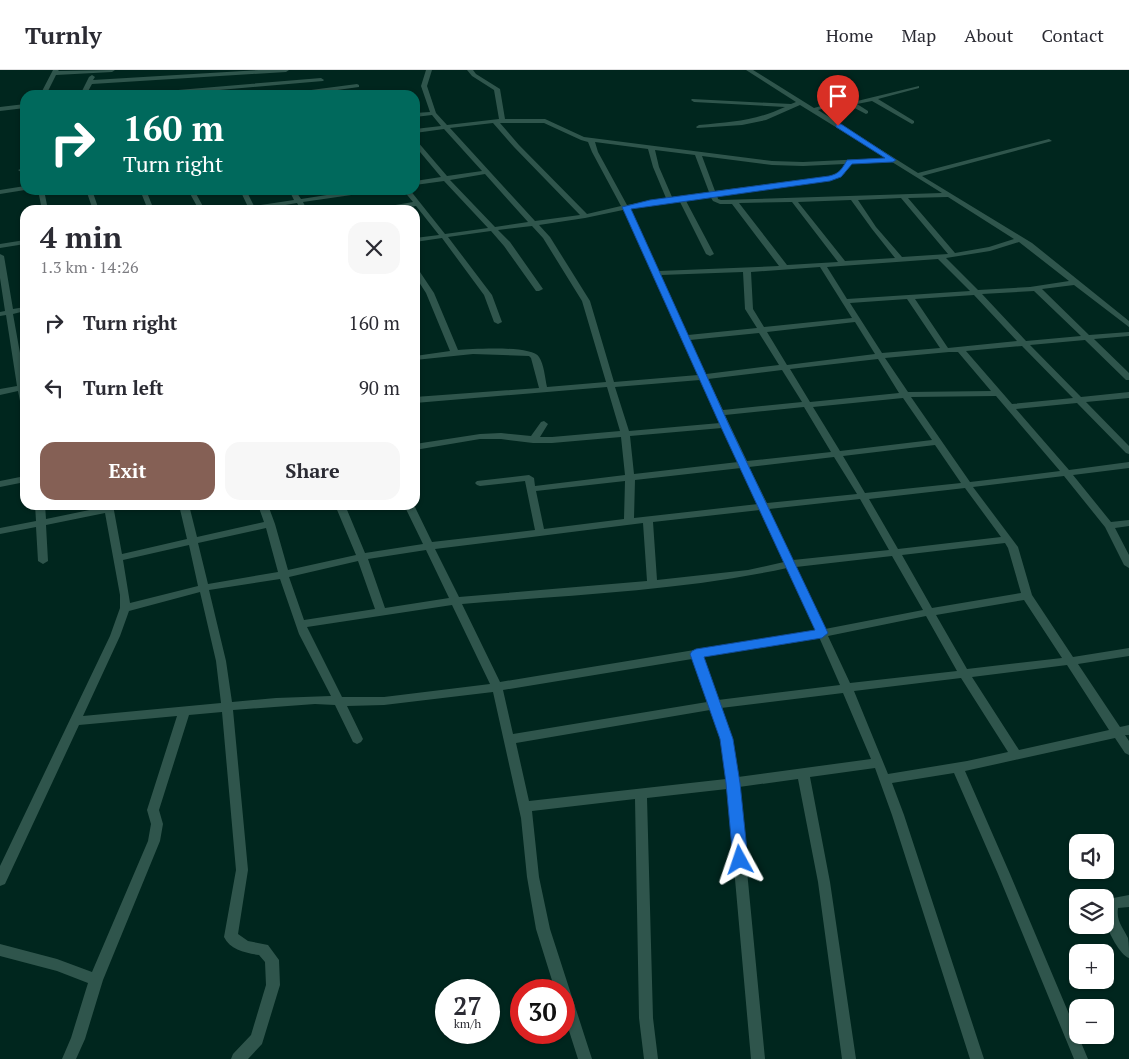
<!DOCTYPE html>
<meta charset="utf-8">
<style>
body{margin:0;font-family:"PT Serif",serif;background:#f7f7f7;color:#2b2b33;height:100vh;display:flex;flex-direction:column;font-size:19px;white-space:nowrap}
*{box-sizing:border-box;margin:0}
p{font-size:16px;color:#7c7c81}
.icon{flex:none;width:28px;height:28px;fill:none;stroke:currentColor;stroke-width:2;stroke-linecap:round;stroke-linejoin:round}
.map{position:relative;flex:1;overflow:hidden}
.side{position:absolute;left:20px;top:135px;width:400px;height:305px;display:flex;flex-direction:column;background:#fff;border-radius:15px;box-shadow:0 1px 4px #0004}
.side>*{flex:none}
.hud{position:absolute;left:20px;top:20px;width:400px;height:105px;border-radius:15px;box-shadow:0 1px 4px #0004;background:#00695c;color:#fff;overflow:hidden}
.controls{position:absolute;left:1069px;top:764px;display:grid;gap:10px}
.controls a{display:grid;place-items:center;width:45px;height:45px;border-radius:10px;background:#fff;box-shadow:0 1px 4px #0004;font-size:25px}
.speed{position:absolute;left:435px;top:909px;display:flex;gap:10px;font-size:25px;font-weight:700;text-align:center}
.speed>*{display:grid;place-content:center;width:65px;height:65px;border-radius:50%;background:#fff;box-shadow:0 1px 4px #0004;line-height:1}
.speed small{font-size:12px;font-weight:400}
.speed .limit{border:8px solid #d22;background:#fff;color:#111}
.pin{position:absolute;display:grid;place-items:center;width:42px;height:42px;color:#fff;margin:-51px -21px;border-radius:50% 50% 50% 0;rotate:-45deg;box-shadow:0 0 5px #0007}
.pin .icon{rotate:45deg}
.me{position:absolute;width:55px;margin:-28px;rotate:355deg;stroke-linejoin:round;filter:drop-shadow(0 0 4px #0008)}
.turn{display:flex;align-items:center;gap:18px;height:105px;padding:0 20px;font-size:22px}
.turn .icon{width:65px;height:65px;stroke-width:2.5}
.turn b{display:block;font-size:35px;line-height:42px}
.round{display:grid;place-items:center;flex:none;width:52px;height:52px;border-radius:15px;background:#f7f7f7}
.summary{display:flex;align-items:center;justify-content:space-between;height:85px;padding:0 20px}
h1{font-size:30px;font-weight:700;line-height:38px}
.action{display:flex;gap:10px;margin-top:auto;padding:10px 20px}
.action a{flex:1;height:58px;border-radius:15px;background:#856055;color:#fff;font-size:20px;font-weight:700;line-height:58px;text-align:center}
.action a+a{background:#f7f7f7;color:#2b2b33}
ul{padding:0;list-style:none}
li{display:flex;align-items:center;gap:15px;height:65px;padding:0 20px}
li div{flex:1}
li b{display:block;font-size:19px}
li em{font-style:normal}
header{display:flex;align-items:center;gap:30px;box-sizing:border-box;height:70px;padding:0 25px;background:#fff;border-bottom:1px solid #e1e1e2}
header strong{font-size:24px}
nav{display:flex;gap:28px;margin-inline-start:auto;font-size:18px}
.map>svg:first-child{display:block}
</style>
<header>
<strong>Turnly</strong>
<nav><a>Home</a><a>Map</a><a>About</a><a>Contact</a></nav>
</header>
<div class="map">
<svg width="1129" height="989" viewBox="0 0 1129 989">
<rect width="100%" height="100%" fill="#00261e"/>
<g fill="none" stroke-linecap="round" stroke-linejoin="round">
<path fill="#2f554c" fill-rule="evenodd" d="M53,0H59L58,1L115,0L112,2L56,5L46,25H40Z
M259,0H289L286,2L92,14L86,25H80L89,7L92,5L95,7L93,10Z
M426,0H432L427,16L436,43L447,55L499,49L494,20L472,6L467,0H473L476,4L500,19L505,49H545L584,67L772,91L803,92L886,88L800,35L766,50L742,55L697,58L696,57L699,55C732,52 754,51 785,37L694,32L691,30L692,29L791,34L796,32L746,0H753L814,38L835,32L830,28L837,16L839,15L842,17L836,28L841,31L846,29L853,32L919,16V18L878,29L914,51V53L912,54L872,31L857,34L868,41V43L866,44L845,33L818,40L918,103L1049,69L1052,71L922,106L1032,173L1129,251V257L1074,215L1042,219L1089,265L1129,262V266L1094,269L1129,303V310H1126L1085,270L1030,275L1081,327L1129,322V328L1086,332L1129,376V384L1126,383L1077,333L1016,339L1069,400L1129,392V398L1073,405L1111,452L1129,450V456L1115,458L1129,485V498L1124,495L1105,457L1064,406L973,417L1018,477L1032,525L1073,587L1129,578V586L1078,594L1120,657L1129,655V665H1125L1129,671V685L1125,683L1115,668L965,701L1010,804L1088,989H1074L998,804L954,703L892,713L904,745L984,989H970L892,745L875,698L810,707L830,812L856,989H842L818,812L798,709L739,717L765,989H751L727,719L647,728L653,948L658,989H644L639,948L635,729L532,741L539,807L550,859L592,989H578L564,945V920H555L536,859L527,807L521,748L493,622L384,635L347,636L363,669L361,672L357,674L353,672L335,635L315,634L233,640L248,800L238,864L248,871L268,875L279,890L280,915L262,974L248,989H231L233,984L251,965L266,915L265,892L259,885C246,883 230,880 224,867L236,800L222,642L189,645L159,740L163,754L160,771L103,910L85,969L76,989H62L71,968L88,913L57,901L0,886V874L57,889L92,902L148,771L151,754L147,740L177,646L79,655L5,814L0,816V796L110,566L120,538V525L105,443L46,455L48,491L43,494L38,491L36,457L0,464V458L36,451L35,435H45L46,449L104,437L103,435H113L122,484L187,469L179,435H189L197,467L264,452L258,435H268L275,454L288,500L356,485L335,435H345L365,483L423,474L404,435H414L432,472L535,460L525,411L480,416L477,415L475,413L477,411L529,405L534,408L535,416L625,405L621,367L552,373H533L501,369H480L415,380V374L480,364L501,363L531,366L541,352L544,351L548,354L540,367H552L620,361L607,317L415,333V327L539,318L531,288L529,286L473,284L415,290V286L450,281L426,223L415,206V199H418L434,223L458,280C472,279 532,275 539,287C544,294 545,308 547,317L606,312L582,231L543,168L532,156L498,160L510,172L543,219L539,221H536L504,176L491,161L448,167L492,225L502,252L498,254L494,252L484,225L442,168L415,172V168L439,165L416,136L391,140H375L378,138L413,132L403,120H410L445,164L488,158L444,111L415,115V111L441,107L415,76V70L417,71L447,106L482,101L444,59L415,63V59L441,56L432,45L415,47V43L430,42L421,16ZM493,53L514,77L580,145L535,151L450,58ZM500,53H544L581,70L588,72L592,82L621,136L587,144L519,75ZM595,72L648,79L653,97L666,128L627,135L598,82ZM655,80L695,85L709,122L672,127L659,97ZM702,86L772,95L803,96L845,94L839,102L830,106L715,121ZM892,92L942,123L721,130L718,129L717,125L830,110L844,104L851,94ZM485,104L528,152L495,157L450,110ZM710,126L713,131L720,134H732L779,196L659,201L641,161L629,139L679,130L706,184L710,186L714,184L685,129ZM948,127L1014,169L989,177L955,183L908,128ZM901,128L948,184L902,187L876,157L858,130ZM851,130L872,159L895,188L845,191L798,132ZM791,132H792L838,192L787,195L739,133ZM623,140L635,161L698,305L614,312L590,231L550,167L539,155L585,148ZM1019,172L1069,211L1030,217L978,220L946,188L990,181ZM938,189L970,221L847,229L827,197ZM820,197L852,248L764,257L753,239L751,202ZM743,202L745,239L757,258L688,265L661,205ZM1034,221L1081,266L1026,271L982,224ZM974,225L1017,271L948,278L915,229ZM907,229L940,278L882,283L850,233ZM855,252L875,284L787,295L767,262ZM759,263L779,295L706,304L690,270ZM1022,276L1073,328L1012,334L966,281ZM949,282H958L991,321L908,322L885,288ZM878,289L899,323L810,332L790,299ZM782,300L802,332L723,340L708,309ZM700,310L720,353L629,361L615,317ZM996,326L1060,401L970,412L911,327ZM903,328L932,370L840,381L813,337ZM804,337L831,382L747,391L725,345ZM722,358L738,392L634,404L630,366ZM935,375L961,413L865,423L843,386ZM834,387L857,424L767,433L749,397ZM741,398L758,434L634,448L635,410ZM625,411L624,449L544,459L536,421ZM965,418L1001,467L898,479L869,429ZM860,429L889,480L793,490L769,439ZM760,440L784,492L748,500L657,510L653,452ZM643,453L647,511L459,527L435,479ZM266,458L278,502L208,514L198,473ZM1005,473L1008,478L1021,523L932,538L902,485ZM189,475L198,516L130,533L123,490ZM426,480L449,528L385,538L368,489ZM892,486L923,540L825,559L796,497ZM358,491L375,539L304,550L289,507ZM787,498L815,560L500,612L462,534C569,525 682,521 787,498ZM280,509L299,564L331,626L276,628L232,632L226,591L209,520ZM200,522L216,591L221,633L83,646L120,566L129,541ZM1024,530L1062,588L967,599L936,545ZM452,535L490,614L384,627H342L307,557ZM926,546L957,601L850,613L828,566ZM819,567L840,615L718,630L703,587ZM692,589L707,632L513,664L503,620ZM1067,595L1109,660L1019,680L972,607ZM961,608L1008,682L967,691L888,704L854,621ZM843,623L871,689L738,707L732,669L721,638ZM710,640L720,669L726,709L529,731L516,673Z
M321,8L324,10L323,11L163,25H139L142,23Z
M357,14L359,15V17L301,25H285L288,23Z
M25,34V38L0,41V37Z
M24,55H25V59L21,57Z
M25,97V101L21,102L18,100Z
M25,116V120L0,124V120Z
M38,120H44L48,140H42Z
M86,120H92L99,140H93Z
M140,120H146L154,140H148Z
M188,120H194L205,140H199Z
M240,120H246L254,136L294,130L289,120H295L301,129L359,120H375L372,122L303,132L307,140H301L297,133L256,140H236L248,137Z
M25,170V174L0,178V174Z
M0,184L4,186L13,239L25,237V241L13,244L25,311V339L21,336L18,321L0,325V319L17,316L6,245L0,246V242L5,241L0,208Z
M25,406V412L0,417V411Z
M1129,825V837L1118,838C1116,851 1123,857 1128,868C1129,874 1129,882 1129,888C1120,885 1108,862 1106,852C1103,844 1105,836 1108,829Z"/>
</g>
<path fill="#1a73e8" stroke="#114b97" d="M836,54H841L896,90L893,92L852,94L841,107L830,111L631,139L729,355L828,563L822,568L704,587L733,669L740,713L748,790L745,795L740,796L735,795L733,790L726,713L720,669L690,584L692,581L696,579L815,560L720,355L622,137L650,130L829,106C839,104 842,99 847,90L885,88L836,57Z"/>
</svg>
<div class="controls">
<a><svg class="icon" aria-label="sound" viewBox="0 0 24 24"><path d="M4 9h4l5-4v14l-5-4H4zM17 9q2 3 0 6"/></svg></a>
<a><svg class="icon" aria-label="layers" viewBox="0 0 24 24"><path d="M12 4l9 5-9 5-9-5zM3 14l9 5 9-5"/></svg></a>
<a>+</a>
<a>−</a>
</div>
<div class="speed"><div>27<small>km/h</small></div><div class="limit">30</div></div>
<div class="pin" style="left:838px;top:56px;background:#d93025"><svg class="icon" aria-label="arrive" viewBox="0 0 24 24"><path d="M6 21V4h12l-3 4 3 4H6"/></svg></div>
<svg class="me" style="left:740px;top:790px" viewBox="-20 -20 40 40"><path d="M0-17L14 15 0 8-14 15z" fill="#1a73e8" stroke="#fff" stroke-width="4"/></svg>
<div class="hud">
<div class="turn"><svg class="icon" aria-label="right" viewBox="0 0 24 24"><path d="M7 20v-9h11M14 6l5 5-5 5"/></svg><div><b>160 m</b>Turn right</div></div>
</div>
<section class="side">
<div class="summary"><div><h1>4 min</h1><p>1.3 km · 14:26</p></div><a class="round"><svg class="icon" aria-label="close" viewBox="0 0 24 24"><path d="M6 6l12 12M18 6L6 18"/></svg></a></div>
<ul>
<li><svg class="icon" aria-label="right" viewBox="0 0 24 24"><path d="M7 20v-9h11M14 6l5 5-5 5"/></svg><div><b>Turn right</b></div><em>160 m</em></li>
<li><svg class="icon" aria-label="left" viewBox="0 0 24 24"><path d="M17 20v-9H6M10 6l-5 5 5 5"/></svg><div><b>Turn left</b></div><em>90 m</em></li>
</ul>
<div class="action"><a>Exit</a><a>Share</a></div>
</section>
</div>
